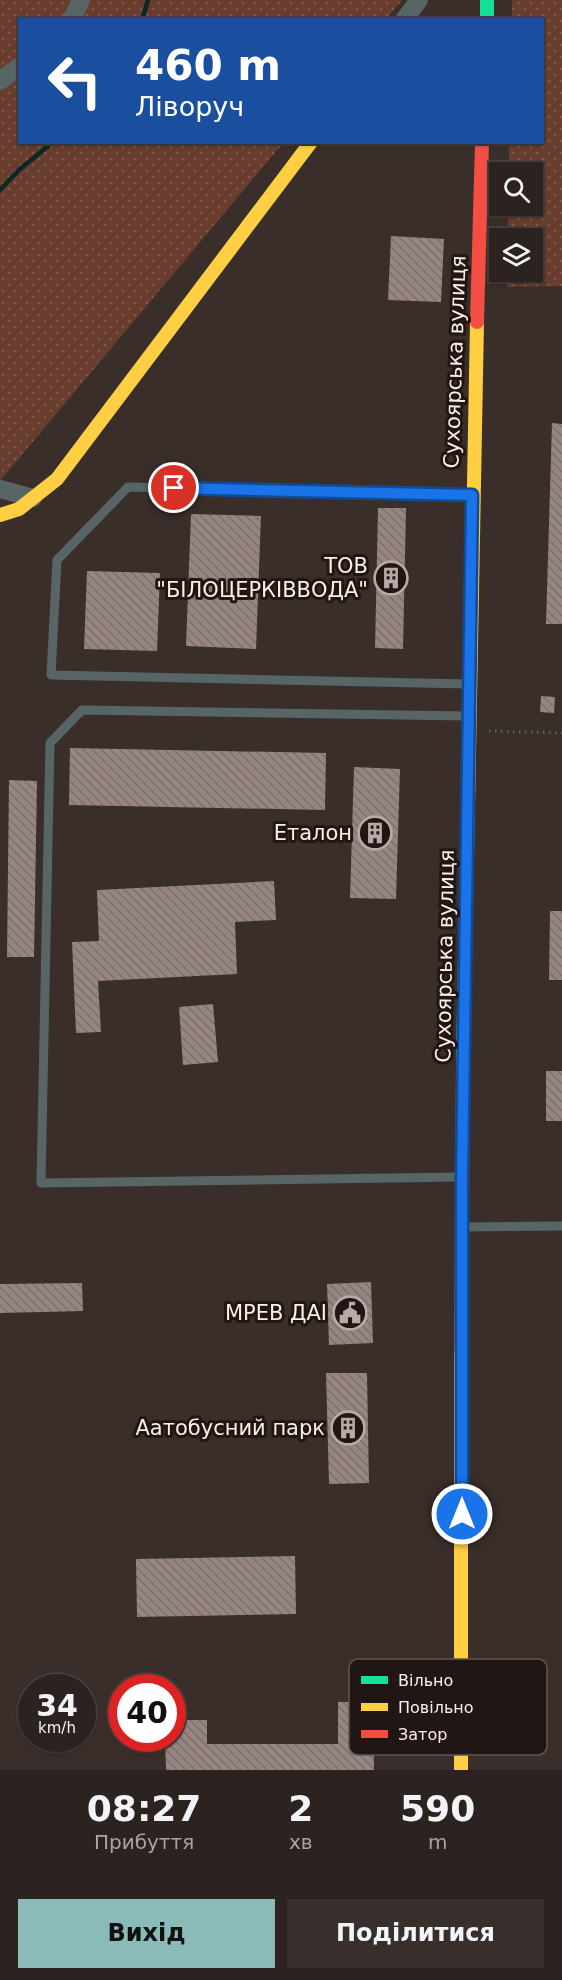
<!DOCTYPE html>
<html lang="uk">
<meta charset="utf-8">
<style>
body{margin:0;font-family:"DejaVu Sans",sans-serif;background:#382f2d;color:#f1f3f6;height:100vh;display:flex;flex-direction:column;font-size:22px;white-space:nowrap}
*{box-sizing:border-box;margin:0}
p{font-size:20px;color:#a6a4a5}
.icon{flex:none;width:33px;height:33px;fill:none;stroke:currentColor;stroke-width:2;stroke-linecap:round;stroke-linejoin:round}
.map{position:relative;height:1770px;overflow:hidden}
.side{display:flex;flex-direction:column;background:#2c2220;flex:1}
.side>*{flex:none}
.guide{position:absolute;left:18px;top:18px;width:526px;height:126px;border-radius:0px;box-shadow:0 2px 4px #0004,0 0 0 2px #483f3e;background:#1a4fa0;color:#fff;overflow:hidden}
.fabs{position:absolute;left:489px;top:162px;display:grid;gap:12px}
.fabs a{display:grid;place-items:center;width:54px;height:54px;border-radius:0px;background:#2c2220;box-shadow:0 2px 4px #0004,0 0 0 2px #483f3e;font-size:30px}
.speed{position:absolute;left:18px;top:1674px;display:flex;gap:12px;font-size:30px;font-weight:700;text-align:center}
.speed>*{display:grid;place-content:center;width:78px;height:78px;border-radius:50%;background:#2c2220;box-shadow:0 2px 4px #0004,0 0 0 2px #483f3e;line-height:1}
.speed small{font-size:15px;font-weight:400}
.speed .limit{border:9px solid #d22;background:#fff;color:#111}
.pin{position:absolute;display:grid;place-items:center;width:51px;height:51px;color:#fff;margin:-26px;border:3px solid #fff;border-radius:50%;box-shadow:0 2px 6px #0007}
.me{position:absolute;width:66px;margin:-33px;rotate:0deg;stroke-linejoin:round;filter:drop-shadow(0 0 4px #0008)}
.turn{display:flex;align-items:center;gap:21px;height:126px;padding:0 18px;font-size:27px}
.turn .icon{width:78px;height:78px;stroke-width:2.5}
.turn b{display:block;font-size:42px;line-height:51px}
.eta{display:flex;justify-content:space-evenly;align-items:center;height:102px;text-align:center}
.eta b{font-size:36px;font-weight:800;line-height:42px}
.action{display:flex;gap:12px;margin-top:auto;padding:12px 18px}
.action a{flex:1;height:69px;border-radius:0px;background:#8bbbb9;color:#111;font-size:24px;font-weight:800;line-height:69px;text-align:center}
.action a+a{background:#382f2d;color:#f1f3f6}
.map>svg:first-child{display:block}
</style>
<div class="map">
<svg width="562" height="1770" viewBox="0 0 562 1770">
<defs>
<pattern id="park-dots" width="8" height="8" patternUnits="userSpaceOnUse" patternTransform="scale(1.5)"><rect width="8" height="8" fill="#693d2d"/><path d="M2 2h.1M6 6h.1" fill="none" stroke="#7f594b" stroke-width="1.8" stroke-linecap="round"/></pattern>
<pattern id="building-back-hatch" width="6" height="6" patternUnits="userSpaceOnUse" patternTransform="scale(1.5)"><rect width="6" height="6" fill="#968580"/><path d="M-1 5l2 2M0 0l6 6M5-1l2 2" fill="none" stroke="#7c6f6c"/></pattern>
</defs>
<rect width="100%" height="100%" fill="#3a2e2a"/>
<path fill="url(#park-dots)" d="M0,0H402L386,19L20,20V142L283,143L0,481Z
M512,0H562V286L507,287V272H532V238H508V206H532V172H509V143L543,142V20L512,19Z"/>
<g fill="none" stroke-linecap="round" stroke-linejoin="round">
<path stroke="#0b2625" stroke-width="4.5" d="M142,20L148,0
M0,190L19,170L53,142"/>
</g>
<path fill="url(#building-back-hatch)" d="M391,236L444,239L441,302L388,300Z
M552,423L562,424V624H546Z
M378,508H406L403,649L375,648Z
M191,514L261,516L256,649L186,646Z
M87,571L160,573L157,651L84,649Z
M541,696L555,697L554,713L540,712Z
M70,748L326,753L325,810L69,805Z
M354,767L400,769L396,899L350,898Z
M9,780L37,781L34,957H7Z
M274,881L276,920L235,922L237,974L98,981L101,1032L76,1033L72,942L99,941L97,890Z
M550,911H562V980H549Z
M213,1004L218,1062L183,1065L179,1007Z
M546,1071H562V1121H546Z
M371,1282L373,1343L329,1345L327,1284Z
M82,1283L83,1311L0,1313V1284Z
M326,1373H367L369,1483L329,1484Z
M295,1556L296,1614L137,1617L136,1559Z
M338,1702H355V1710H373L374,1770H166L165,1738H172V1720H207V1744H338Z"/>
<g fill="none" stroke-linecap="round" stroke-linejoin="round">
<path stroke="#5c6461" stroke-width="3" stroke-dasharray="1.5 4.5" stroke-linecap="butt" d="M489,731L562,733"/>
<path stroke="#576665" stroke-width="9" d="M468,684L51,675L57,560L128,487L470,495
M459,1177L41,1183L50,743L82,710L467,716
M464,1227L562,1226"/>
<path stroke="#576665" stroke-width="18" d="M70,20L74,15L81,0
M404,20L419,0
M0,81L20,66
M0,489L33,498"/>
<path stroke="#16e098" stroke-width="14" d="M487,0V20
M463,1059L468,806"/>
<path stroke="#ffcf43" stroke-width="14" d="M0,515L19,509L57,479L311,142
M468,806L477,322
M461,1350V1770"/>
<path stroke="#f24e42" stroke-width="14" d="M477,322L482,142
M461,1350L463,1059"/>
</g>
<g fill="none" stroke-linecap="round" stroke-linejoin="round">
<defs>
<path id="route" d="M174,488L472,495L462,1177V1514"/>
</defs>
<use href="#route" stroke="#114b97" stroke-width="15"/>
<use href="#route" stroke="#1a73e8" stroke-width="10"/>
</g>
<defs>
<symbol id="building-ring" viewBox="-11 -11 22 22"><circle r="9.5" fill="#201613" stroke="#b8aaa6" stroke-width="1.5"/><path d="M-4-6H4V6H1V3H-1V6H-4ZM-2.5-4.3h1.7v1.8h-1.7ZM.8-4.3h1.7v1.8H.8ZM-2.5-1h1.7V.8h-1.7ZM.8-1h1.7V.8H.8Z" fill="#b8aaa6"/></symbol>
<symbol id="civic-ring" viewBox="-11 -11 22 22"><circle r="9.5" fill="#201613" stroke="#b8aaa6" stroke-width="1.5"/><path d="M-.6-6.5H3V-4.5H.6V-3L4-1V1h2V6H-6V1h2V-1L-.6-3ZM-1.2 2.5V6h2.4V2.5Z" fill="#b8aaa6"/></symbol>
</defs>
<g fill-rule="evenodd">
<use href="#building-ring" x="372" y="559" width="38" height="38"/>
<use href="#building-ring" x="356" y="814" width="38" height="38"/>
<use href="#civic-ring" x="331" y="1294" width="38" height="38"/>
<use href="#building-ring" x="329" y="1409" width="38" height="38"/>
</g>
<g text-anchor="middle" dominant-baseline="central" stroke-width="6" stroke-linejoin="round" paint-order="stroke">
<g font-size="21" fill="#fcede8" stroke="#201613">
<text transform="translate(455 362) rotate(-88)">Сухоярська вулиця</text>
<text transform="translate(445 956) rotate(-89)">Сухоярська вулиця</text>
</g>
<g font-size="21" fill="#fcede8" stroke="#201613" text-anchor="end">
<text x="368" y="566">ТОВ<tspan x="368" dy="24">"БІЛОЦЕРКІВВОДА"</tspan></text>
<text x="352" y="833">Еталон</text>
<text x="327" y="1313">МРЕВ ДАІ</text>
<text x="325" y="1428">Аатобусний парк</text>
</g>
</g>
<rect x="349" y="1659" width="198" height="96" rx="9" fill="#201613" stroke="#625653" stroke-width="1.5"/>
<rect x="361" y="1676" width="27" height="8" fill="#16e098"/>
<rect x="361" y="1703" width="27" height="8" fill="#ffcf43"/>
<rect x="361" y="1730" width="27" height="8" fill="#f24e42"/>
<g font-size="16" fill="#fcede8">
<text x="398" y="1686">Вільно</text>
<text x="398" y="1713">Повільно</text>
<text x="398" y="1740">Затор</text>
</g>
</svg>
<div class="fabs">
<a><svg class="icon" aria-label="search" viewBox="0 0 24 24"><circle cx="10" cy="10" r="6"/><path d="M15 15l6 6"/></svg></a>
<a><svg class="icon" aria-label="layers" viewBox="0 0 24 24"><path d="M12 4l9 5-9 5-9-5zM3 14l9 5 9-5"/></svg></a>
</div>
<div class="speed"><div>34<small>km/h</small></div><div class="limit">40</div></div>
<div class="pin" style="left:174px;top:488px;background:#d93025"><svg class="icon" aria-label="arrive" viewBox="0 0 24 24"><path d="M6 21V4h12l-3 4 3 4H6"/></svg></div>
<svg class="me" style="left:462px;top:1514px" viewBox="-20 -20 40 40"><circle r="17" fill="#1a73e8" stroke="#fff" stroke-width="3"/><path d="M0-11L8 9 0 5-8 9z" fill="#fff"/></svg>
<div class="guide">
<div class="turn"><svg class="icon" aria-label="left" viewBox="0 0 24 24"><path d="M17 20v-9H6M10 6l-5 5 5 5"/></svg><div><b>460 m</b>Ліворуч</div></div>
</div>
</div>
<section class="side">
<div class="eta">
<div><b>08:27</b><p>Прибуття</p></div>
<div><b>2</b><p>хв</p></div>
<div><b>590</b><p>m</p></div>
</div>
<div class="action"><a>Вихід</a><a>Поділитися</a></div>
</section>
